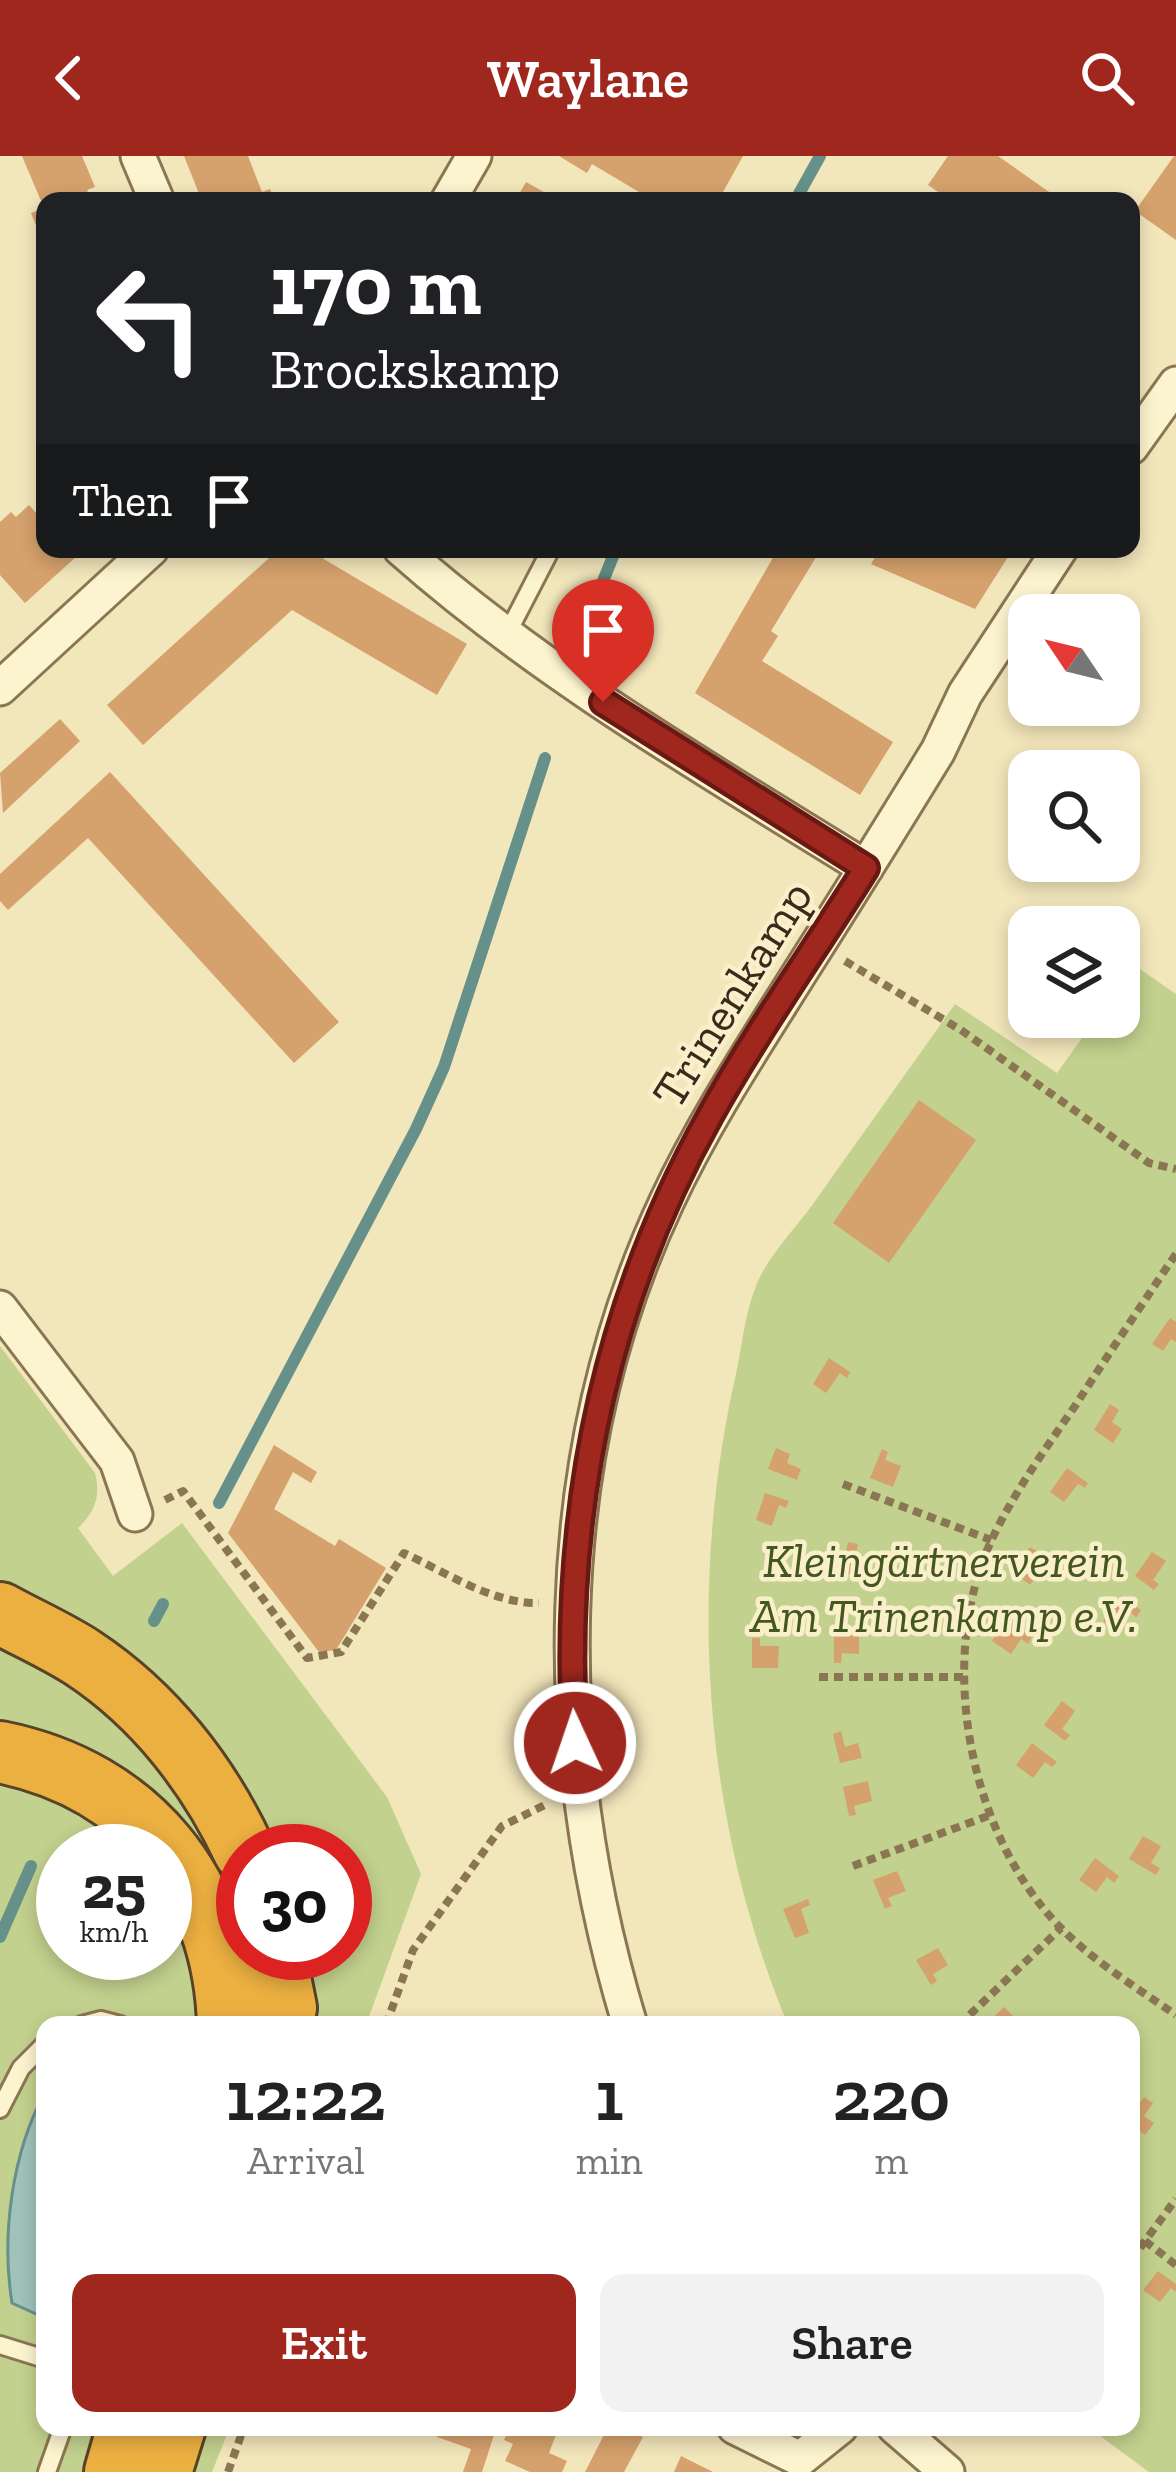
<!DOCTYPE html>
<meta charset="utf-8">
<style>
body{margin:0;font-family:"Zilla Slab",serif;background:#f2f2f2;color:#222;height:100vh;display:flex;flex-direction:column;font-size:45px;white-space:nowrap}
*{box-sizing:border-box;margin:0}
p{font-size:39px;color:#767676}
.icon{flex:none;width:66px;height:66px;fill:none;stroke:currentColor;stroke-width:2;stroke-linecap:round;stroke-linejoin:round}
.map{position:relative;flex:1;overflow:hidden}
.details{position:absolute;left:36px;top:1860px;width:1104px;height:420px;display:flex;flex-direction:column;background:#fff;border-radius:24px;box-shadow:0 6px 18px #0003}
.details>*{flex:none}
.banner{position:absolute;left:36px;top:36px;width:1104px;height:366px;border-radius:24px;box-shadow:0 6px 18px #0003;background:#202124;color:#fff;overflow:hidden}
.needle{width:78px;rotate:305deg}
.buttons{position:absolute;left:1008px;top:438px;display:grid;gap:24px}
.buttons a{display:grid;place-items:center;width:132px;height:132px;border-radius:24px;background:#fff;box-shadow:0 6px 18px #0003;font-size:60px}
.speed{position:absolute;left:36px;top:1668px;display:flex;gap:24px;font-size:60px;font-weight:700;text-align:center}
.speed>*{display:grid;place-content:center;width:156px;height:156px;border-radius:50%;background:#fff;box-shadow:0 6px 18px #0003;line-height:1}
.speed small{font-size:30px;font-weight:400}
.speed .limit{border:18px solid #d22;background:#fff;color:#111}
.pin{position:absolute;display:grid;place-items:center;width:102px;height:102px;color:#fff;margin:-123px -51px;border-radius:50% 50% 50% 0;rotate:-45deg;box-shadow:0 0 12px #0007}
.pin .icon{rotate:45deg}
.me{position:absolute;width:132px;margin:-66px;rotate:357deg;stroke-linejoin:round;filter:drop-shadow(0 0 9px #0008)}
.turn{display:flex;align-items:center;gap:42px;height:252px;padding:0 36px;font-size:54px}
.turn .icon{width:156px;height:156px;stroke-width:2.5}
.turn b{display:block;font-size:84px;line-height:102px}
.then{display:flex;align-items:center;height:114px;padding:0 36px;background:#0003;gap:24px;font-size:45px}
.eta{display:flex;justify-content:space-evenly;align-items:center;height:204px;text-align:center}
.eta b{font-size:72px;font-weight:600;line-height:84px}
.action{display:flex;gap:24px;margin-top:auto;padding:24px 36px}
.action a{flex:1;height:138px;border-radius:24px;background:#a0271d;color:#fff;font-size:48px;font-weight:600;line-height:138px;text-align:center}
.action a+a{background:#f2f2f2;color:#222}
header{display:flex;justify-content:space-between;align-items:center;height:156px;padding:0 36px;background:#a0271d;color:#fff;font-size:54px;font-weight:600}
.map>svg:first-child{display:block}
</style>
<header><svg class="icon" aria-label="back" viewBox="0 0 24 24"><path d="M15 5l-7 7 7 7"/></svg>Waylane<svg class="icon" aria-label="search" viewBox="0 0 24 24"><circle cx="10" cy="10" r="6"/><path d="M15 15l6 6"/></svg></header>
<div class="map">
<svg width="1176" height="2316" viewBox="0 0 1176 2316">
<rect width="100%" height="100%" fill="#f2e6bb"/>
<path fill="#c3d18e" d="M1134,809L1176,838V2316H1149L1088,2271H1131V1869H788C703,1665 687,1433 736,1218C742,1190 745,1157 756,1130C767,1101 795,1073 813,1048C860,981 908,915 955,848L1057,917L1097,861H1119V830Z
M0,1190L95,1317C101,1340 95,1356 78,1372L113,1420L182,1367L387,1641L421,1718L366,1869H312L313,1828L307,1797H345V1695H280C247,1621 195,1548 127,1502C86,1474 42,1451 0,1426Z
M0,1485L85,1537L138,1577L216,1681L243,1742V1797L0,1577Z
M0,1619L50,1632L137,1695H63V1797H165V1731L209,1869H45V2271H96L82,2316H0Z
M203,2271H230L212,2316H189Z"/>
<path fill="#a0c2bb" stroke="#66918a" stroke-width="3" d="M45,1936V2162L12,2147C1,2079 12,1997 45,1936Z"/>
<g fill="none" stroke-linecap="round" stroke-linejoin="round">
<path stroke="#66918a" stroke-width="12" d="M795,45L820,0
M597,440L616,393
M219,1347L416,973L444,911L545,602
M154,1465L163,1448
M0,1781L31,1710"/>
</g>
<path fill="#d5a16d" d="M22,0H82L95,31L87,34L92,45H45V92L31,57L44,52Z
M184,0H248L262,36L270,33L275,45H202Z
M559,0H743L718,45H654L592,8L587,17Z
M948,0H998L1062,45H951L928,29Z
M1174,0H1176V84L1135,55Z
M526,26L560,45H515Z
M29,349L45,367V393H69L76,401L25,447L0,419V366L11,356L16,361Z
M279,393H307L467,488L437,539L292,454L143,589L107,549Z
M778,393H821L771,475L778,480L762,505L893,586L860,639L695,537Z
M880,393H1013L975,453L871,408Z
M60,563L80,585L3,657L0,617Z
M110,616L339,866L294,907L88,682L8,754L0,745V718Z
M919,944L976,984L889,1107L833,1067Z
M1170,1162L1176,1166V1186L1171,1183L1163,1195L1152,1188Z
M829,1202L850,1216L847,1222L840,1217L826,1237L813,1228Z
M1110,1248L1119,1254L1112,1266L1122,1273L1113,1287L1094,1274Z
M274,1289L317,1316L311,1327L293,1316L274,1353L335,1390L339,1383L386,1412L336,1494L319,1496L228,1377Z
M776,1292L790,1298L787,1307L801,1313L797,1324L768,1313Z
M882,1293L888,1296L885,1304L901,1310L893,1331L870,1322Z
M1067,1312L1088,1327L1085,1332L1078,1328L1064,1346L1050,1336Z
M765,1337L789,1345L786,1352L779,1349L772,1370L756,1364Z
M848,1386L858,1388L855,1403L868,1406L865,1421L842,1417Z
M1030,1391L1038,1396L1030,1408L1039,1415L1030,1429L1013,1416Z
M1152,1396L1166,1405L1153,1424L1159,1428L1154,1434L1135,1420Z
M1121,1440L1141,1454L1136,1461L1130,1456L1117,1474L1103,1465Z
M1006,1464L1032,1481L1028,1488L1021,1483L1011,1498L992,1485Z
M834,1476L859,1477V1498L842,1497L841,1507H834Z
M752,1482H760V1490H779L778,1512H752Z
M1062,1545L1075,1555L1062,1573L1070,1579L1065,1585L1044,1569Z
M841,1575L845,1591L858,1587L862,1602L840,1607L833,1578Z
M1032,1587L1057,1606L1052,1611L1045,1606L1033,1622L1016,1609Z
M868,1625L872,1645L854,1650L856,1659L849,1660L843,1631Z
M1143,1680L1161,1690L1151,1707L1160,1712L1156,1719L1129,1703Z
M1095,1702L1119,1720L1114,1727L1107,1721L1096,1736L1079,1724Z
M897,1715L906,1735L888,1742L892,1750L885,1753L873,1724Z
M808,1743L810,1749L801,1753L809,1777L795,1782L783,1753Z
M938,1792L948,1809L933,1818L937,1825L931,1829L916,1804Z
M1004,1851L1015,1862L1008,1869H985Z
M1144,1941L1153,1947L1144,1960L1154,1967L1145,1979L1131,1969V1958Z
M1158,2115L1176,2128V2136L1171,2132L1160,2146L1143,2134Z
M440,2271H479L494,2279L482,2316H463L471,2293L437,2281Z
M510,2271H559L549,2297L567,2305L562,2316H530L505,2305L513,2288L504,2284Z
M608,2271H623L643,2281L624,2316H585Z
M681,2300L713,2316H674Z"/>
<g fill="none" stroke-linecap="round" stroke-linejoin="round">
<defs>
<path id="lane" d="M507,478L551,393
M82,1869L101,1864L120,1869
M0,1953L21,1912L45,1888
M0,2189L45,2203
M47,2316L63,2271"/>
<path id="street" d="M138,0L157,45
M448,45L474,0
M1131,291L1176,228
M401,393C542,518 707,613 866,712
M0,532L151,393
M0,1152L117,1305L135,1358
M630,1869C549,1601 546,1303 667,1045C704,966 752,893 799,818C846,744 892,670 938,595L965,538L1060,393
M735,2271L800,2303L840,2271
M895,2271L947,2316"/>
<path id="highway" d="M0,1457C27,1472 57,1485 83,1502C154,1549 208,1618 244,1695
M0,1596C139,1624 224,1729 228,1869
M275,1797L286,1852L282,1869
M115,2316L128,2271
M161,2316L175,2271"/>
</defs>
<use href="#lane" stroke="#8b7653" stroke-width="22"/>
<use href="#street" stroke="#8b7653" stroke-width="39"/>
<use href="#highway" stroke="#584328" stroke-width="66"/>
<path stroke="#8b7653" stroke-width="8" stroke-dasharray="9 6" stroke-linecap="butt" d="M845,805L961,874L1149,1007L1176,1013
M1176,1098C1142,1148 1108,1199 1075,1250C1046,1292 1015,1335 993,1381C935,1501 968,1677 1060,1771C1093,1805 1137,1832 1176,1859
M843,1328L991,1384
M165,1344L183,1335L307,1502L341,1496L404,1397C445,1416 493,1448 539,1447
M819,1521H966
M853,1710L988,1660
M386,1869L413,1794L502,1670L549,1647
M959,1869L1061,1772
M1145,2085L1176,2109
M1131,2104L1176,2043
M228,2316L244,2271"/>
<use href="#lane" stroke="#fcf3cf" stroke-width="16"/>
<use href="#street" stroke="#fcf3cf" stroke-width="33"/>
<use href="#highway" stroke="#ecb041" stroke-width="60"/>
</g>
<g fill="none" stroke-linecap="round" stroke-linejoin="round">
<defs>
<path id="route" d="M575,1587C561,1365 601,1155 710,960C757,875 815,794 866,712L603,546"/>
</defs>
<use href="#route" stroke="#681913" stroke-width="30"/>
<use href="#route" stroke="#a0271d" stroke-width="21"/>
</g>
<g text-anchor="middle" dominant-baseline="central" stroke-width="9" stroke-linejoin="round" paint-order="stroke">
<g font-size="48" fill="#382b1a" stroke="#f9f0cb">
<text transform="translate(732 838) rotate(-58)">Trinenkamp</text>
</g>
<g font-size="48" font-style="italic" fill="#44571e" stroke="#f9f0cb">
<text x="944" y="1404">Kleingärtnerverein<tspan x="944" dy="55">Am Trinenkamp e.V.</tspan></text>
</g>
</g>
</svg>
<div class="buttons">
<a><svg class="needle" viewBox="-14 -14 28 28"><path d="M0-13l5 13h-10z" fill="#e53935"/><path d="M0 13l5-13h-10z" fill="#767676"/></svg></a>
<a><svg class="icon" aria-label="search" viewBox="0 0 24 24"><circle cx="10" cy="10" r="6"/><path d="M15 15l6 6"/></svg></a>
<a><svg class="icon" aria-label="layers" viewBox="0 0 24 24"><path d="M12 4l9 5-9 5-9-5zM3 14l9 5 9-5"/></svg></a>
</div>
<div class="speed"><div>25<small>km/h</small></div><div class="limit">30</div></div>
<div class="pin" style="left:603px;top:546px;background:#d93025"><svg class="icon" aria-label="arrive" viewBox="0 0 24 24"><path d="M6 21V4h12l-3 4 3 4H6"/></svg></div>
<svg class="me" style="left:575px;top:1587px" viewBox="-20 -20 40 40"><circle r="17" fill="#a0271d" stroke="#fff" stroke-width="3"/><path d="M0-11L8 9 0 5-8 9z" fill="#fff"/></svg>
<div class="banner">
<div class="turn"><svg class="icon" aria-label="left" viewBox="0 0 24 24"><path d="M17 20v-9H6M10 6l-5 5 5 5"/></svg><div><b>170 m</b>Brockskamp</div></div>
<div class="then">Then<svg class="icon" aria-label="arrive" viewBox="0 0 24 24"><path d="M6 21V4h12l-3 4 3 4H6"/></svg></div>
</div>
<section class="details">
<div class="eta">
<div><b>12:22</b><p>Arrival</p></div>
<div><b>1</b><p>min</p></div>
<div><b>220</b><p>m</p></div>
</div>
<div class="action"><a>Exit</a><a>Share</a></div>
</section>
</div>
